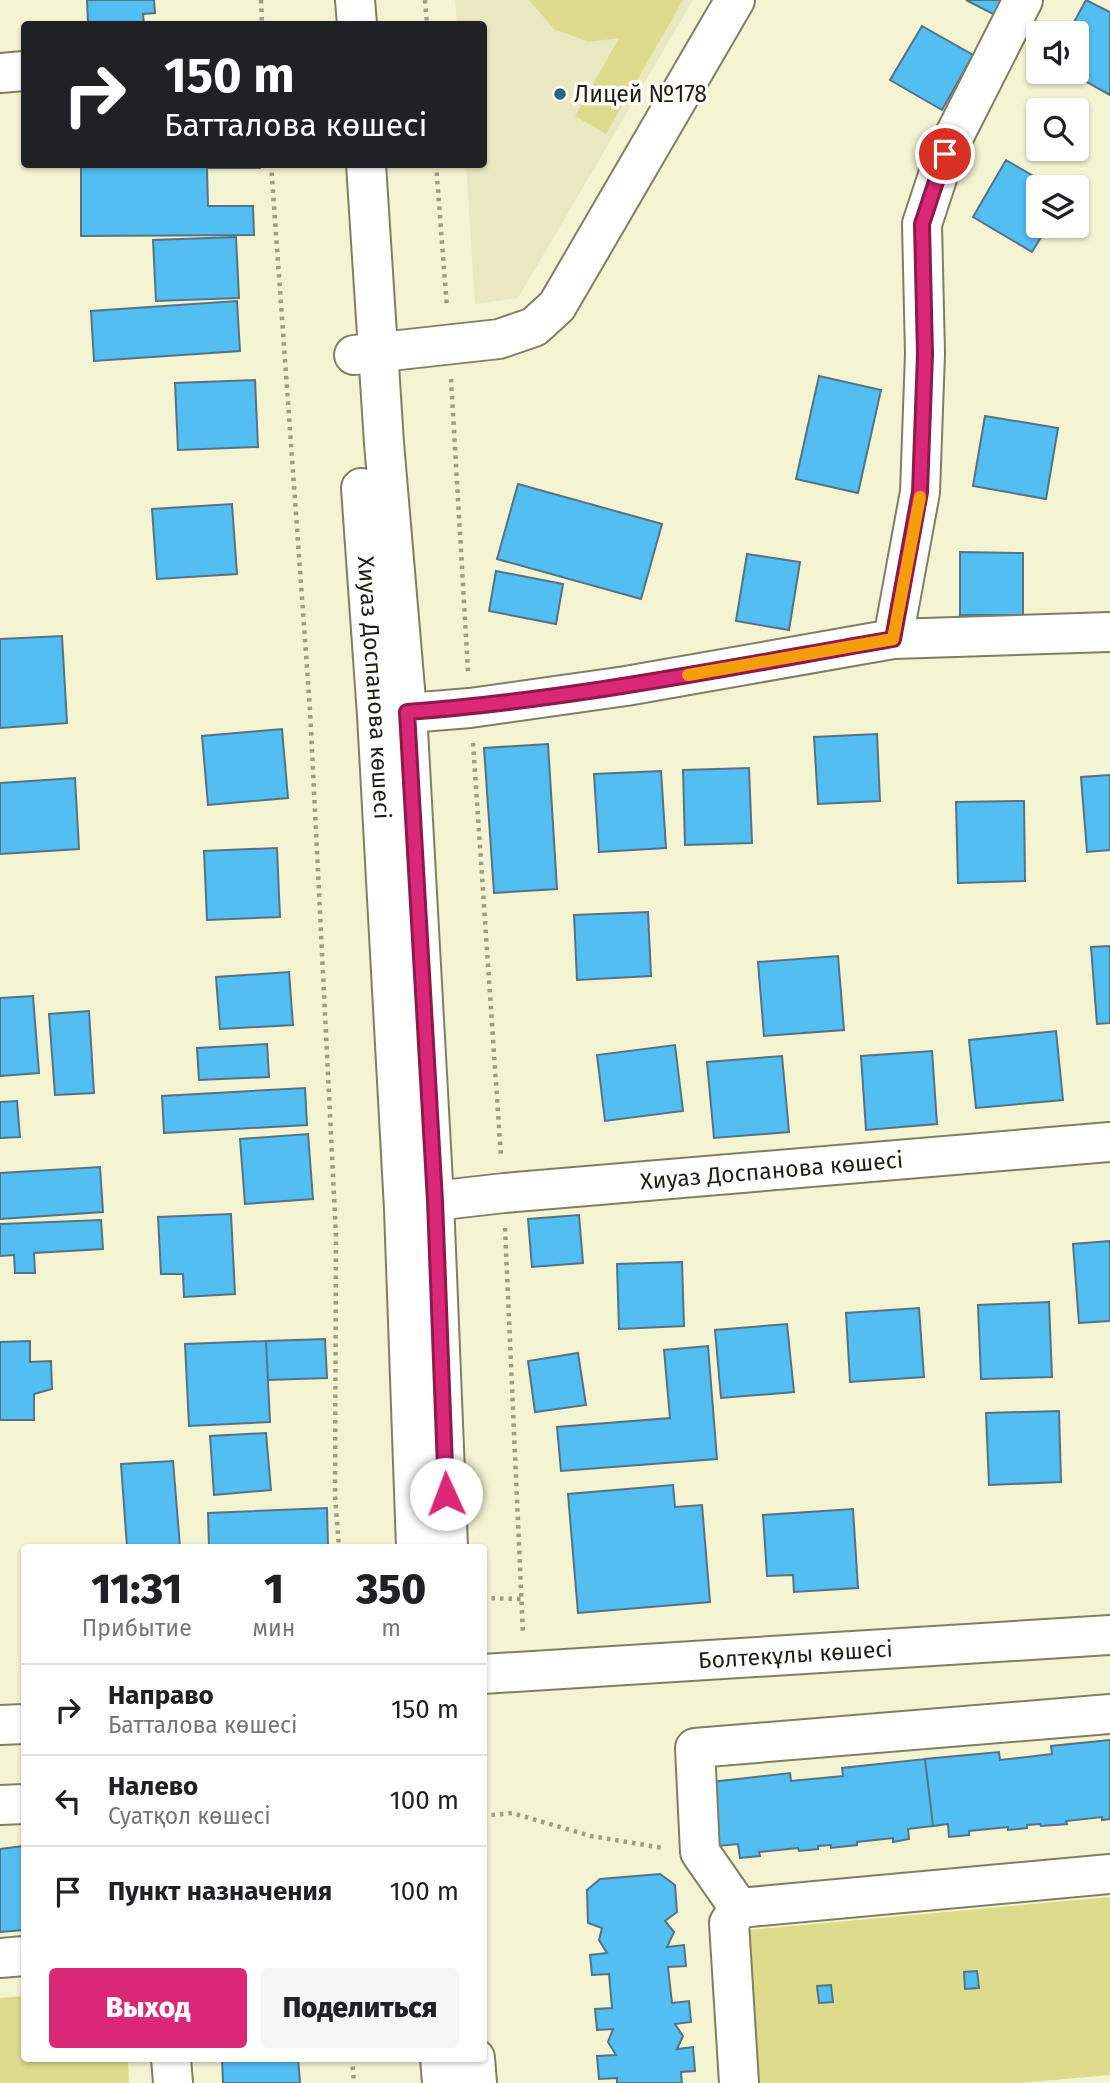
<!DOCTYPE html>
<html lang="ru">
<meta charset="utf-8">
<style>
body{margin:0;font-family:"Fira Sans",sans-serif;background:#f6f6f6;color:#202124;height:100vh;display:flex;flex-direction:column;font-size:26px;white-space:nowrap}
*{box-sizing:border-box;margin:0}
p{font-size:23px;color:#757577}
.icon{flex:none;width:38px;height:38px;fill:none;stroke:currentColor;stroke-width:2;stroke-linecap:round;stroke-linejoin:round}
.map{position:relative;flex:1;overflow:hidden}
.sheet{position:absolute;left:21px;top:1544px;width:466px;height:518px;display:flex;flex-direction:column;background:#fff;border-radius:7px;box-shadow:0 2px 5px #0004}
.sheet>*{flex:none}
.hud{position:absolute;left:21px;top:21px;width:466px;height:147px;border-radius:7px;box-shadow:0 2px 5px #0004;background:#202124;color:#fff;overflow:hidden}
.buttons{position:absolute;left:1026px;top:21px;display:grid;gap:14px}
.buttons a{display:grid;place-items:center;width:63px;height:63px;border-radius:7px;background:#fff;box-shadow:0 2px 5px #0004;font-size:35px}
.pin{position:absolute;display:grid;place-items:center;width:60px;height:60px;color:#fff;margin:-30px;border:4px solid #fff;border-radius:50%;box-shadow:0 2px 7px #0007}
.me{position:absolute;width:77px;margin:-38px;rotate:358deg;stroke-linejoin:round;filter:drop-shadow(0 0 5px #0008)}
.turn{display:flex;align-items:center;gap:24px;height:147px;padding:0 28px;font-size:32px}
.turn .icon{width:91px;height:91px;stroke-width:2.5}
.turn b{display:block;font-size:49px;line-height:60px}
.eta{display:flex;justify-content:space-evenly;align-items:center;height:119px;text-align:center}
.eta b{font-size:42px;font-weight:800;line-height:49px}
.primary-button{display:flex;gap:14px;margin-top:auto;padding:14px 28px}
.primary-button a{flex:1;height:80px;border-radius:7px;background:#db2777;color:#fff;font-size:28px;font-weight:800;line-height:80px;text-align:center}
.primary-button a+a{background:#f6f6f6;color:#202124}
ul{padding:0;list-style:none}
li{display:flex;align-items:center;gap:21px;height:91px;padding:0 28px;border-top:2px solid #e0e0e0}
li div{flex:1}
li b{display:block;font-size:26px}
li em{font-style:normal}
.map>svg:first-child{display:block}
</style>
<div class="map">
<svg width="1110" height="2083" viewBox="0 0 1110 2083">
<rect width="100%" height="100%" fill="#f4f3d2"/>
<path fill="#e9e8c0" d="M455,0H693L518,298L475,304L466,165L483,164V24H457Z"/>
<path fill="#dedb8c" d="M529,0H683L606,134L575,116L619,38L589,42L554,29Z
M1110,1897V2075L1019,2083H755L737,1931Z
M24,1996V2058H128L129,2083H0V1998Z"/>
<path fill="#52bef2" stroke="#557384" stroke-width="2" d="M87,0H154L155,13L143,14L144,24H88Z
M966,0H1003L995,15Z
M1086,0L1110,12V95L1069,72H1076V33H1068Z
M922,26L973,55L942,110L890,80Z
M1006,160L1052,187H1038V226H1048L1032,252L973,217Z
M153,164H260V168H207L208,206H253L254,235L81,236V167Z
M236,237L239,298L156,301L153,240Z
M237,301L240,351L94,361L91,311Z
M819,376L881,390L858,493L796,479Z
M255,380L258,447L178,450L175,383Z
M985,416L1058,428L1046,499L973,486Z
M518,484L662,524L641,599L497,559Z
M232,504L237,574L157,579L152,509Z
M960,552L1023,553V615H960Z
M747,554L800,562L789,630L736,621Z
M496,571L563,584L556,624L489,611Z
M62,636L67,723L0,728V639Z
M282,729L288,798L208,805L202,736Z
M877,734L880,801L818,804L814,737Z
M548,744L557,889L494,893L484,748Z
M749,768L752,843L685,845L683,770Z
M661,771L666,848L599,852L594,774Z
M1110,775V850L1087,852L1081,777Z
M75,778L79,849L0,854V783Z
M1024,801L1025,881L958,883L956,802Z
M277,848L280,917L207,920L204,851Z
M648,912L651,976L577,980L574,915Z
M1110,946V1023L1097,1024L1091,947Z
M838,956L844,1030L764,1036L758,962Z
M289,972L293,1025L220,1029L216,977Z
M33,996L39,1073L0,1076V998Z
M89,1011L94,1093L55,1095L49,1014Z
M1056,1031L1063,1100L976,1108L969,1040Z
M267,1044L269,1077L199,1080L197,1048Z
M675,1045L683,1111L605,1121L597,1055Z
M932,1051L937,1124L866,1130L861,1056Z
M782,1056L789,1132L714,1138L707,1062Z
M305,1088L307,1125L164,1133L162,1096Z
M17,1101L20,1137L0,1138V1102Z
M308,1134L313,1199L245,1204L240,1139Z
M100,1167L103,1212L0,1219V1173Z
M231,1214L235,1294L184,1297L183,1274H161L158,1217Z
M579,1215L583,1263L532,1267L528,1219Z
M101,1220L103,1249L34,1253L35,1273H15L14,1255L0,1256V1224Z
M1110,1241V1321L1079,1323L1073,1244Z
M682,1262L684,1326L619,1329L617,1264Z
M1049,1302L1052,1377L981,1379L978,1305Z
M919,1308L924,1377L850,1382L846,1313Z
M787,1324L794,1392L721,1398L715,1330Z
M325,1339L327,1378L268,1380L266,1341Z
M30,1341V1362L51,1361L52,1389L34,1394V1420H0V1342Z
M266,1341L270,1422L189,1426L185,1344Z
M708,1346L717,1459L561,1471L557,1427L670,1418L664,1350Z
M578,1353L586,1405L535,1412L528,1361Z
M1059,1411L1061,1482L989,1485L986,1413Z
M266,1433L271,1490L214,1495L210,1436Z
M173,1461L180,1547H127L121,1464Z
M673,1485L675,1507L702,1505L710,1602L578,1613L568,1494Z
M327,1508L328,1547H209L208,1513Z
M853,1509L858,1588L794,1592L793,1575L767,1576L763,1515Z
M1110,1740V1819L1102,1820V1817L1066,1821L1067,1824L1041,1826L1040,1824L1027,1825V1828L1008,1830V1827L969,1831V1835L949,1837L948,1824L933,1826L925,1759L999,1752L1000,1760L1052,1754L1051,1746Z
M925,1759L933,1826L908,1829L909,1839L893,1842V1838L857,1842V1845L831,1848V1845L818,1846V1849L799,1851L798,1848L759,1852L760,1856L740,1858L738,1844L718,1846L711,1782L790,1773L791,1781L843,1776L842,1768Z
M24,1846V1930L0,1932V1849Z
M660,1874L675,1885L677,1912L665,1921L674,1932L667,1947L684,1945L686,1966L668,1967L672,2003L689,2001L691,2022L675,2024L683,2036L677,2049L693,2047L695,2071L681,2072L682,2083H617V2078L599,2079L597,2056L616,2055L608,2042L613,2029L597,2030L595,2009L612,2008L609,1974L592,1975L590,1955L607,1953L599,1940L602,1928L588,1923L587,1890L600,1879Z
M977,1971L979,1988L965,1989L964,1972Z
M831,1985L833,2002L819,2003L817,1986Z
M222,2058H298L300,2083H223Z"/>
<g fill="none" stroke-linecap="round" stroke-linejoin="round">
<defs>
<g id="minor">
<path d="M355,0L357,24"/>
<path d="M0,73L24,71"/>
<path d="M366,164L384,443L407,712L434,1201L448,1547"/>
<path d="M354,355L499,339L534,327L557,306L735,0"/>
<path id="s1" d="M361,488L377,715L404,1209L416,1547"/>
<path d="M893,639L920,492L925,354L922,224L945,154L1023,0"/>
<path d="M383,715L470,708L626,686L893,639L1110,632"/>
<path id="s2" d="M410,1208L434,1201L504,1193L1110,1142"/>
<path id="s3" d="M483,1674L1110,1635"/>
<path d="M0,1725L24,1724"/>
<path d="M0,1805L24,1804"/>
<path d="M739,1908L700,1852L695,1748L1110,1714"/>
<path d="M0,1958L24,1956"/>
<path d="M171,2058L173,2083"/>
<path d="M440,2058L442,2083"/>
<path d="M475,2058L477,2083"/>
<path d="M739,2083L729,1923L739,1908L1110,1874"/>
</g>
</defs>
<use href="#minor" stroke="#807f61" stroke-width="42"/>
<path stroke="#9e9e85" stroke-width="4.5" stroke-dasharray="3.5 5" stroke-linecap="butt" d="M261,0L262,24
M425,0L427,24
M271,164L310,710L336,1236L335,1496L339,1547
M436,164L447,308
M451,379L468,671
M473,743L501,1157
M505,1228L523,1635
M483,1598L521,1599
M483,1816L512,1813L591,1836L663,1848
M352,2058L354,2083"/>
<use href="#minor" stroke="#fff" stroke-width="38"/>
</g>
<g fill="none" stroke-linecap="round" stroke-linejoin="round">
<defs>
<path id="route" d="M446,1494L435,1201L407,712C570,700 732,667 893,639L920,492L925,354L922,224L945,154"/>
</defs>
<use href="#route" stroke="#8e194d" stroke-width="18"/>
<use href="#route" stroke="#db2777" stroke-width="12"/>
<path stroke="#f59e0b" stroke-width="12" d="M688,675L893,639L920,497"/>
</g>
<circle fill="#2d637e" stroke="#fffff8" stroke-width="2.5" cx="560" cy="94" r="7"/>
<g text-anchor="middle" dominant-baseline="central" stroke-width="7" stroke-linejoin="round" paint-order="stroke">
<g font-size="23" fill="#1e1e12" stroke="#fffff8" text-anchor="start">
<text x="574" y="94">Лицей №178</text>
</g>
<g font-size="23" fill="#1e1e12" stroke="#fffff8">
<text stroke="none"><textPath href="#s1" startOffset="200">Хиуаз Доспанова көшесі</textPath></text>
<text stroke="none"><textPath href="#s2" startOffset="364">Хиуаз Доспанова көшесі</textPath></text>
<text stroke="none"><textPath href="#s3" startOffset="313">Болтекұлы көшесі</textPath></text>
</g>
</g>
</svg>
<div class="buttons">
<a><svg class="icon" aria-label="sound" viewBox="0 0 24 24"><path d="M4 9h4l5-4v14l-5-4H4zM17 9q2 3 0 6"/></svg></a>
<a><svg class="icon" aria-label="search" viewBox="0 0 24 24"><circle cx="10" cy="10" r="6"/><path d="M15 15l6 6"/></svg></a>
<a><svg class="icon" aria-label="layers" viewBox="0 0 24 24"><path d="M12 4l9 5-9 5-9-5zM3 14l9 5 9-5"/></svg></a>
</div>
<div class="pin" style="left:945px;top:154px;background:#d93025"><svg class="icon" aria-label="arrive" viewBox="0 0 24 24"><path d="M6 21V4h12l-3 4 3 4H6"/></svg></div>
<svg class="me" style="left:446px;top:1494px" viewBox="-20 -20 40 40"><circle r="19" fill="#fff"/><path d="M0-13L10 11 0 6-10 11z" fill="#db2777"/></svg>
<div class="hud">
<div class="turn"><svg class="icon" aria-label="right" viewBox="0 0 24 24"><path d="M7 20v-9h11M14 6l5 5-5 5"/></svg><div><b>150 m</b>Батталова көшесі</div></div>
</div>
<section class="sheet">
<div class="eta">
<div><b>11:31</b><p>Прибытие</p></div>
<div><b>1</b><p>мин</p></div>
<div><b>350</b><p>m</p></div>
</div>
<ul>
<li><svg class="icon" aria-label="right" viewBox="0 0 24 24"><path d="M7 20v-9h11M14 6l5 5-5 5"/></svg><div><b>Направо</b><p>Батталова көшесі</p></div><em>150 m</em></li>
<li><svg class="icon" aria-label="left" viewBox="0 0 24 24"><path d="M17 20v-9H6M10 6l-5 5 5 5"/></svg><div><b>Налево</b><p>Суатқол көшесі</p></div><em>100 m</em></li>
<li><svg class="icon" aria-label="arrive" viewBox="0 0 24 24"><path d="M6 21V4h12l-3 4 3 4H6"/></svg><div><b>Пункт назначения</b></div><em>100 m</em></li>
</ul>
<div class="primary-button"><a>Выход</a><a>Поделиться</a></div>
</section>
</div>
